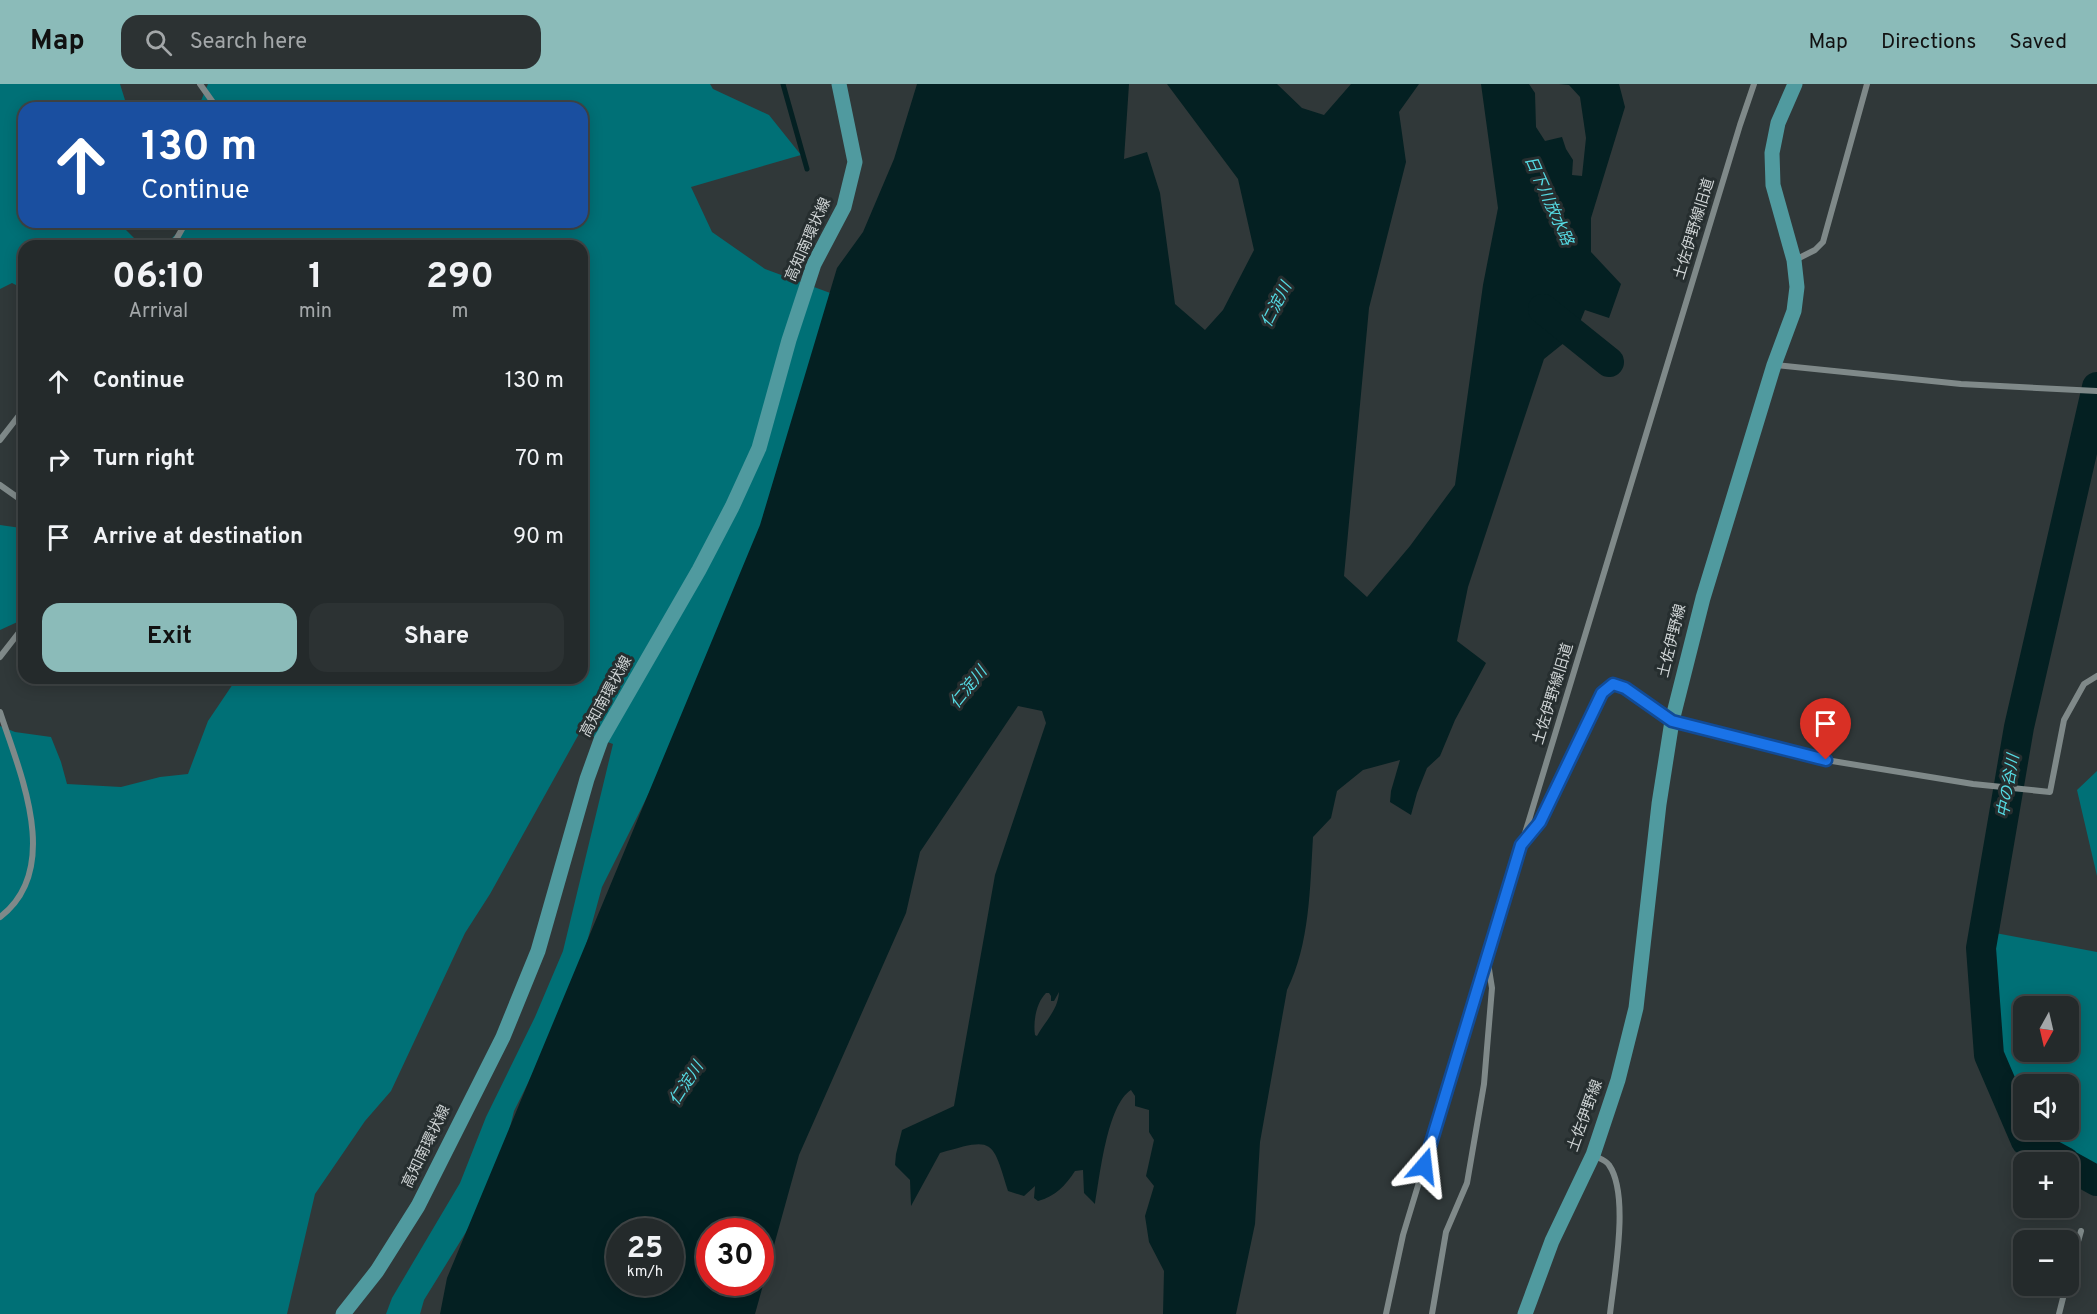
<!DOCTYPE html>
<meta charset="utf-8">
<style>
body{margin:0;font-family:Overpass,"Noto Sans JP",sans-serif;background:#2c3233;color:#f1f3f6;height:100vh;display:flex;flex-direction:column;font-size:22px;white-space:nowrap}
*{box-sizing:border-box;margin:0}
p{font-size:20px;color:#a3a7a9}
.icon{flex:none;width:33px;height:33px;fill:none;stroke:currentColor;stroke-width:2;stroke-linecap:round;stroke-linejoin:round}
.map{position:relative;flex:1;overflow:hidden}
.drawer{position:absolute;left:18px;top:156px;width:570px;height:444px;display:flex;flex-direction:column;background:#242a2b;border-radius:18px;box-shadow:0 3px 15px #0003,0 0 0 2px #414647}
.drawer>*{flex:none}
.banner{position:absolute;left:18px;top:18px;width:570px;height:126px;border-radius:18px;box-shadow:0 3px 15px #0003,0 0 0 2px #414647;background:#1a4fa0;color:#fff;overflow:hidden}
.needle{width:39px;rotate:188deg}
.controls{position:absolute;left:2013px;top:912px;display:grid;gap:12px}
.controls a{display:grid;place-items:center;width:66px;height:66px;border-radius:12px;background:#242a2b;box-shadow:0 3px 15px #0003,0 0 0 2px #414647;font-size:30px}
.speed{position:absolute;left:606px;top:1134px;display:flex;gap:12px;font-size:30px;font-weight:700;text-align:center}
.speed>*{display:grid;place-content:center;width:78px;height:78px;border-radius:50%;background:#242a2b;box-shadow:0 3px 15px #0003,0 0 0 2px #414647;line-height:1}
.speed small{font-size:15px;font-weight:400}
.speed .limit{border:9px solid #d22;background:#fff;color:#111}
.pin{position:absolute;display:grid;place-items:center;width:51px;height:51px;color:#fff;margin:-62px -26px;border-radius:50% 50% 50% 0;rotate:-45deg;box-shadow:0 0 6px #0007}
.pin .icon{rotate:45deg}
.me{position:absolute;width:66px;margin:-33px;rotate:17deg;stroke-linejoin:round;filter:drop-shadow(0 0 4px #0008)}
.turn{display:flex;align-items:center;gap:21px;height:126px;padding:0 24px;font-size:27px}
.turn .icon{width:78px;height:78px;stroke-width:2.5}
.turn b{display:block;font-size:42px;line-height:51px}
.eta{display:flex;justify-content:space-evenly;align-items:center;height:102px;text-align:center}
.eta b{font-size:36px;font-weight:700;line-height:42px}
.primary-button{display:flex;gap:12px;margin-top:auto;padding:12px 24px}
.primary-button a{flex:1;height:69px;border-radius:18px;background:#8bbbb9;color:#111;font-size:24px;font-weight:700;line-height:69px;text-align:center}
.primary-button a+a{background:#2c3233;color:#f1f3f6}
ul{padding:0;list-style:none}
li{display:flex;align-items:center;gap:18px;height:78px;padding:0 24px}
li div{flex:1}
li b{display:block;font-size:22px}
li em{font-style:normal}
header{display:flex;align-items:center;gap:36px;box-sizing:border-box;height:84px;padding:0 30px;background:#8bbbb9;color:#111}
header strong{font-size:28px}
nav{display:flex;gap:33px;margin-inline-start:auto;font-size:21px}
.search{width:420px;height:54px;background:#2c3233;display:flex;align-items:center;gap:15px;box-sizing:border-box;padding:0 21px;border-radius:18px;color:#a3a7a9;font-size:22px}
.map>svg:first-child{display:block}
</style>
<header>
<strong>Map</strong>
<div class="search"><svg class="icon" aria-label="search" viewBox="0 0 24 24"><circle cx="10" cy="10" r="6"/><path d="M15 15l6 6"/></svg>Search here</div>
<nav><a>Map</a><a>Directions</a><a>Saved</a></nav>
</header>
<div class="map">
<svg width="2097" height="1230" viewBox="0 0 2097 1230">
<rect width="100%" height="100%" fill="#303839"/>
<path fill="#007076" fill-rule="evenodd" d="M0,0H120L125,16L123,24H24V138H118L135,155L170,156L188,138H582V24H198L208,0H710L713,5L769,31L801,71L691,103L712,148L765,185L833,210L830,271L664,679L602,803L573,909L514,1027L504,1067L484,1119L424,1216L420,1230H386L392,1214L460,1099L486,1033L535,933L563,867L613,660L580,648L490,810L465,849L391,1007L365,1037L315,1110L287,1230H0V642L15,648L51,653L61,678L67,700L121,703L160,693L188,690L208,637L237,594H582V162H24V205L12,199L0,205Z
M0,441L21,444L24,447V535L0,546Z
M2097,687V792L2077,706Z
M1990,848L2097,868V1109L2088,1106L2043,1046H2068V1000H2024L2023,1020L1978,958ZM2068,922V968H2024V922Z"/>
<path fill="#042022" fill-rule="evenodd" d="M917,0H1129L1124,75L1147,68L1160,109L1175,220L1205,246L1223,226L1254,166L1238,95L1167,0H1277L1302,24L1324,31L1351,0H1419L1399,28L1406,78L1369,224L1344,492L1367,513L1410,462L1455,401L1483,201L1498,124L1481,0H1529L1535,9L1536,43L1545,57L1562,53L1566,65L1573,76L1572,91L1582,92L1586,54L1580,13L1569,1L1559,0H1619L1625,23L1591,134V168L1621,200L1609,234L1585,226L1575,250L1544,275L1468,503L1457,557L1486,579L1455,636L1440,672L1427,684L1417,709L1411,731L1390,718L1391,707L1400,676L1363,686L1337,707L1331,734L1313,753C1310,803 1310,860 1287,906L1260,1058L1255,1140L1236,1230H1163L1164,1187L1149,1158L1145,1132L1154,1102L1146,1092L1154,1056L1149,1048V1026L1135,1022V1012L1131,1006C1107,1021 1100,1092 1095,1120L1084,1109L1083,1086L1075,1087C1065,1102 1056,1112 1038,1117L1034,1114L1035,1102L1024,1112L1008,1107C992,1055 994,1053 940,1069L911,1122L910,1096L895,1081L896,1070L902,1046L954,1022L995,791L1046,639L1042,627L1018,622L920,768L906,829L799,1071L755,1230H440L447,1194L760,441L837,184L863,148L894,75ZM1059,908C1058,926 1046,936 1037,952L1035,951C1033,938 1036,919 1046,909H1049L1051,912V917H1054ZM620,1148H670V1198H620ZM710,1148H760V1198H710Z"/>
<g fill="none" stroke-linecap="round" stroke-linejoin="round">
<path stroke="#042022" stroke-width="5" d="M783,0L807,85"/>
<path stroke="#042022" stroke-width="30" d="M1543,225L1609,278
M2065,1078L2026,1057L1989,971L1981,864L2019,643L2097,303
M2068,1081L2097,1097"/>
<path stroke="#7f8989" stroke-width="6" d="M200,0L217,24
M169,162L177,154L186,138
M1795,176L1815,166L1823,158L1867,0
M1775,281L1961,300L2097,307
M0,356L24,325
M0,401L24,418
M0,573L24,542
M0,628C20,689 63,785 0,833
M1523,758L1540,738L1602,609L1613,600L1625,604L1672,637L1826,676L1973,700L2050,708L2064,636L2084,600L2097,592
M1593,1071C1598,1074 1606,1076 1609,1081C1630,1111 1614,1193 1610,1230
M2068,1193L2081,1147
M1386,1230L1403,1151L1740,41L1754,0
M1432,1230L1446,1148L1467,1099L1484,1000L1492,904L1488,879
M2059,1230L2066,1202"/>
<path stroke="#509a9f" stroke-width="15" d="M343,1230L377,1187L418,1122L503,953L538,867L587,695L601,656L699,486L732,423L759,364L789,256L814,180L844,123L855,78L839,0
M1525,1230L1552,1157L1593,1071L1618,996L1636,924L1659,720L1672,637L1703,514L1774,281L1794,227L1797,203L1794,176L1773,101L1772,69L1778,39L1795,0"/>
</g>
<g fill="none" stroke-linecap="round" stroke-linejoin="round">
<defs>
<path id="route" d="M1424,1082L1521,761L1540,738L1602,609L1613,600L1625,604L1672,637L1826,676"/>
</defs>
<use href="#route" stroke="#114b97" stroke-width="15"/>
<use href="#route" stroke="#1a73e8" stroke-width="10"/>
</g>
<g text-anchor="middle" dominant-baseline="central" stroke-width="6" stroke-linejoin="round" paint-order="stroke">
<g font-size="15" fill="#cfd4d5" stroke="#262e2f">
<text transform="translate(1695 145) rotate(-73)">土佐伊野線旧道</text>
<text transform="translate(809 156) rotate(-66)">高知南環状線</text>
<text transform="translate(1673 557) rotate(-76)">土佐伊野線</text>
<text transform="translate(1554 610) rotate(-73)">土佐伊野線旧道</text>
<text transform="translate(607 613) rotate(-61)">高知南環状線</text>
<text transform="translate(1586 1032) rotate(-70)">土佐伊野線</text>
<text transform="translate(427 1063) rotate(-64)">高知南環状線</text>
</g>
<g font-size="16" font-style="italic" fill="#55dae3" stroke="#262e2f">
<text transform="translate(1548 117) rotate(66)">日下川放水路</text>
<text transform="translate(1277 221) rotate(-63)">仁淀川</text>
<text transform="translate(969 604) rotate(-51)">仁淀川</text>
<text transform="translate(2009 702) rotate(-80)">中の谷川</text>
<text transform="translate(687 1000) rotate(-57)">仁淀川</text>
</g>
</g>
</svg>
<div class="controls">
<a><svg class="needle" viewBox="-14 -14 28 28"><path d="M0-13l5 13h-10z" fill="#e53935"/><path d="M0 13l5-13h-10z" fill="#a3a7a9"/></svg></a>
<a><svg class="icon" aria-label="sound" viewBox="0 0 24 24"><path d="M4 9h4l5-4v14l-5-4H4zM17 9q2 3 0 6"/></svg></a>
<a>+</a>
<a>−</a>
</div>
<div class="speed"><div>25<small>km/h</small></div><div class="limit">30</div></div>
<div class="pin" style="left:1826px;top:676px;background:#d93025"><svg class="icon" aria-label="arrive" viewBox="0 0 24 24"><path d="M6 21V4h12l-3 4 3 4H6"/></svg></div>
<svg class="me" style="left:1424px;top:1082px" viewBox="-20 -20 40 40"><path d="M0-17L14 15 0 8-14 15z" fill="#1a73e8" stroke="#fff" stroke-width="4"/></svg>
<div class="banner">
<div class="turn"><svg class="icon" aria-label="ahead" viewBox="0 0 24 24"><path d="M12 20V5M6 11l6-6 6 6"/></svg><div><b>130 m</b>Continue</div></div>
</div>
<section class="drawer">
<div class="eta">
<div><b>06:10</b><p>Arrival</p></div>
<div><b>1</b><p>min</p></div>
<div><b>290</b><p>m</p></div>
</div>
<ul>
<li><svg class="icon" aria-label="ahead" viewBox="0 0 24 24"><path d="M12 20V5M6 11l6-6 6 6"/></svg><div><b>Continue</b></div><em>130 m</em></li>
<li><svg class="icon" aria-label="right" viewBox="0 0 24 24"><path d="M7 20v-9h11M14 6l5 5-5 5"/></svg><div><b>Turn right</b></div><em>70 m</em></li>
<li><svg class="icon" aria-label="arrive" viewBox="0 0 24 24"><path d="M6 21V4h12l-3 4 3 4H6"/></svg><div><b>Arrive at destination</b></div><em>90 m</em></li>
</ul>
<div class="primary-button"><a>Exit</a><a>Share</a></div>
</section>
</div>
